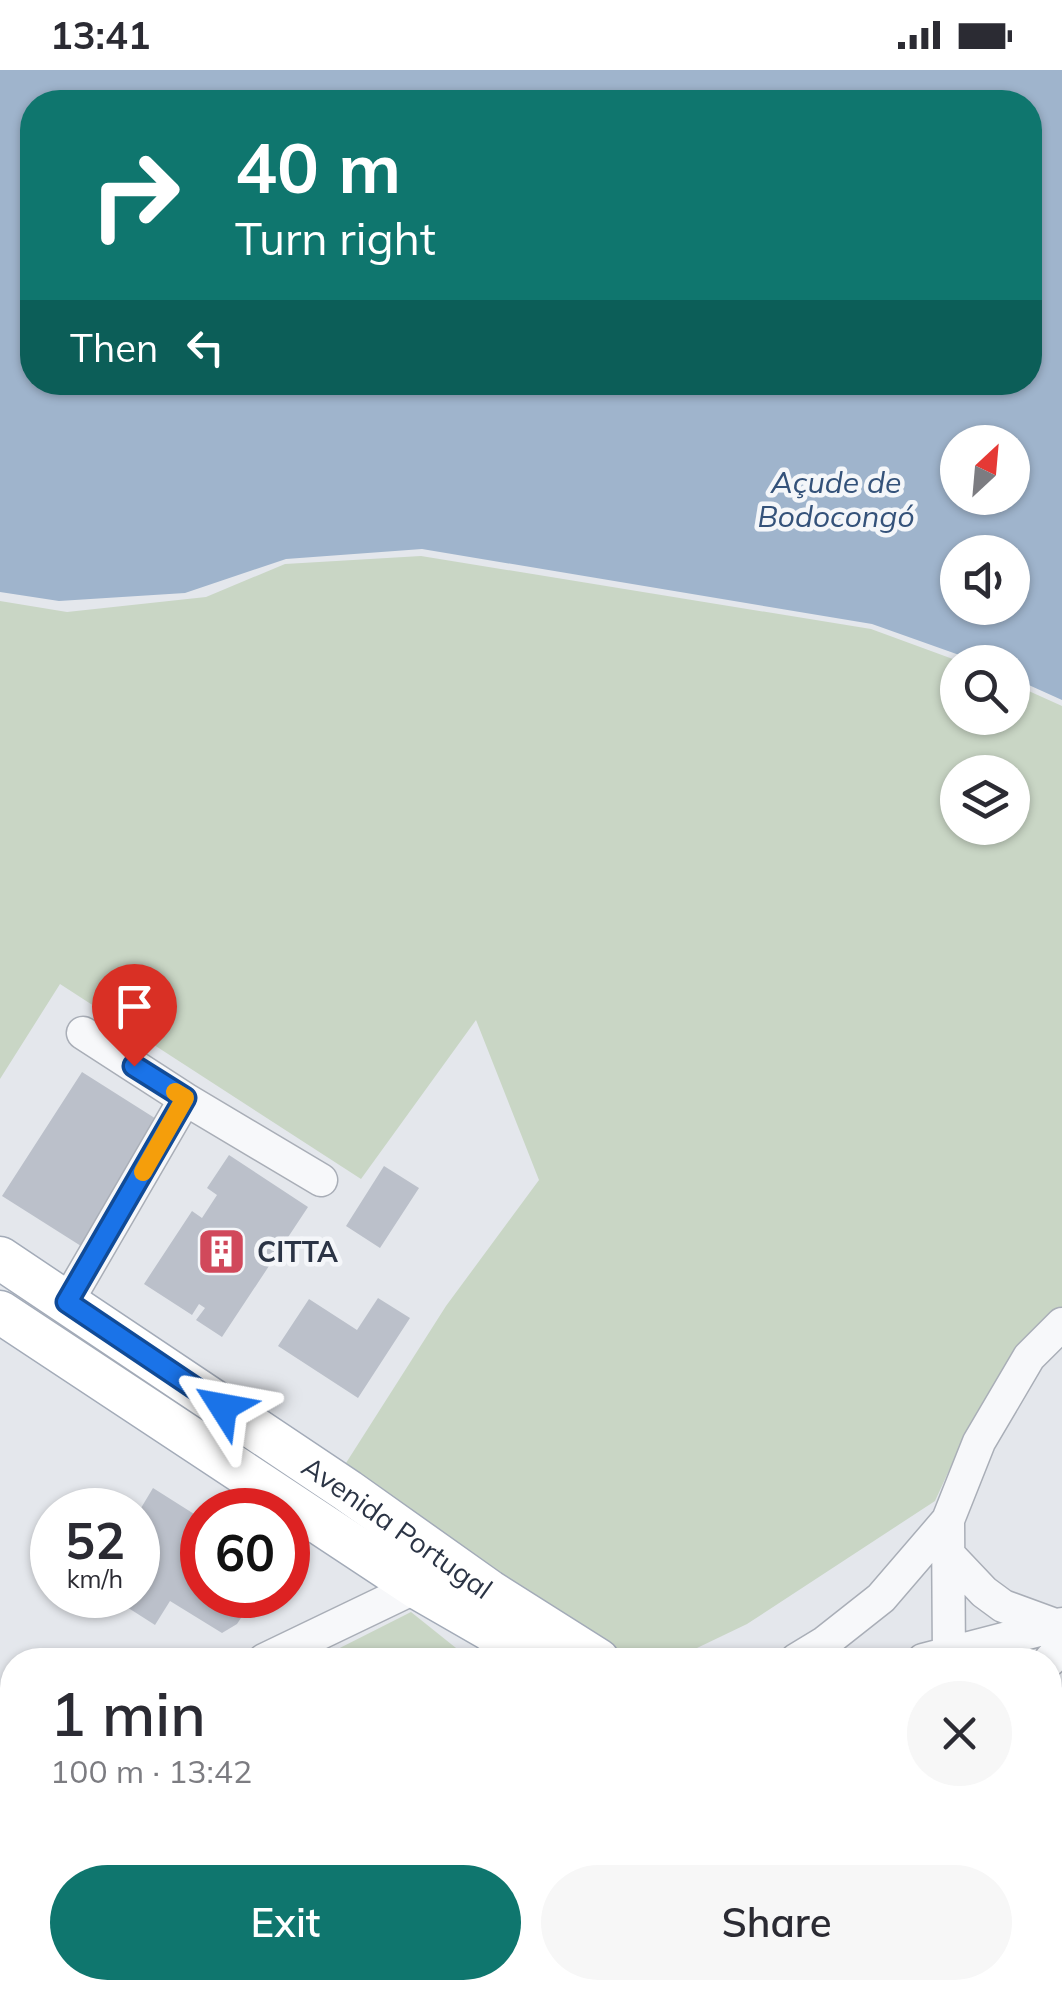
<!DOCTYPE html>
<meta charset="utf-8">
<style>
body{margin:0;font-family:Mulish,sans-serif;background:#f7f7f7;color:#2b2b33;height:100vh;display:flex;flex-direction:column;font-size:38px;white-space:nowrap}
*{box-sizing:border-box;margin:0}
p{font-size:32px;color:#7c7c81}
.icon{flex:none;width:55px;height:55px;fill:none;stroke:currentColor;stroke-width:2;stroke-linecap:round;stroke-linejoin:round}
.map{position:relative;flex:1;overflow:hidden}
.drawer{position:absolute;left:0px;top:1578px;width:1062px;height:352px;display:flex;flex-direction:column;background:#fff;border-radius:40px 40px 0 0;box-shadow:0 2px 8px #0004}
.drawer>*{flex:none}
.top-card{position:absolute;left:20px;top:20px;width:1022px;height:305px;border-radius:40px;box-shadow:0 2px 8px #0004;background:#0f766e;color:#fff;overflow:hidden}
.needle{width:65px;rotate:26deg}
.controls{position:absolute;left:940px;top:355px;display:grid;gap:20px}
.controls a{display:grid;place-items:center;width:90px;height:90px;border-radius:50%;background:#fff;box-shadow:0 2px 8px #0004;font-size:50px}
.speed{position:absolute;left:30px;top:1418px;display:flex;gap:20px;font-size:50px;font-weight:700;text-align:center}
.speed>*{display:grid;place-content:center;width:130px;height:130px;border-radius:50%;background:#fff;box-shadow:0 2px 8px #0004;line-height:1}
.speed small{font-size:25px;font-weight:400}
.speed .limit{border:15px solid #d22;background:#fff;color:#111}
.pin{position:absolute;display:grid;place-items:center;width:85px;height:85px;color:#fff;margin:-102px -42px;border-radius:50% 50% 50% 0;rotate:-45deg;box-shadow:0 0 10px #0007}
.pin .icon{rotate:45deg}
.me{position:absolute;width:110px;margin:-55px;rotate:304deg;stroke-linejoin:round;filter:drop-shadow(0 0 8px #0008)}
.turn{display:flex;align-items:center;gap:35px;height:210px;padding:0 50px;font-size:45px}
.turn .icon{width:130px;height:130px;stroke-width:2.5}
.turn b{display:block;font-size:70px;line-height:85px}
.then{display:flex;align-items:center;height:95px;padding:0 50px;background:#0003;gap:20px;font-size:38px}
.round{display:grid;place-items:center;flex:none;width:105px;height:105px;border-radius:52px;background:#f7f7f7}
.headline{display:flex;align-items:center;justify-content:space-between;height:170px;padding:0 50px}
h1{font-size:60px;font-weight:600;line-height:75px}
.button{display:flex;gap:20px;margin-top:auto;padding:20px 50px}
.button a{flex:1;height:115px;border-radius:60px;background:#0f766e;color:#fff;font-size:40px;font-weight:600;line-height:115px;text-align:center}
.button a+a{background:#f7f7f7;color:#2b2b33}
.status{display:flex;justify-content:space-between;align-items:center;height:70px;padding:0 50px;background:#fff;direction:ltr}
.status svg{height:28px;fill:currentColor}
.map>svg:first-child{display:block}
</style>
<div class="status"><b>13:41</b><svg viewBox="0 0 49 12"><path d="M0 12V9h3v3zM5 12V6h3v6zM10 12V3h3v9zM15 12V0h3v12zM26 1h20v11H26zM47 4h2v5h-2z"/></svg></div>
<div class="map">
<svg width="1062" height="1928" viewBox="0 0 1062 1928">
<rect width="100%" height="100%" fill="#e4e7ec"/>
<path fill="#d2d6de" d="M1062,1615V1888L1050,1876V1631Z"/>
<path fill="#c9d6c5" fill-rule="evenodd" d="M421,486L871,559L961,592H958V648H1012L1013,614L1062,636V1242L967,1361L935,1431L747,1554L672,1590H632L571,1549L339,1404L446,1236L539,1110L476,950L361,1109L60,914L0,1009V531L67,542L206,527L285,494ZM958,702H1012V758H958Z
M411,1542L471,1590H316Z
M0,1641L12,1649V1698L0,1706Z
M12,1751V1918H57L40,1928H0V1759Z
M946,1918H1050L1062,1928H969Z"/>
<path fill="#9fb4cc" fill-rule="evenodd" d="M0,0H1062V630L1013,608L1012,592H979L872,554L422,479L286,489L185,523L59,531L0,522ZM32,32H1030V312H32ZM958,372H1012V428H958ZM958,482H1012V538H958Z"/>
<path fill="#bbc0ca" d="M82,1002L161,1052L81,1176L2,1126Z
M229,1085L308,1137L222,1267L196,1250L205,1238L199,1234L192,1245L144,1214L192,1141L202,1148L217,1125L207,1118Z
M384,1096L419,1118L380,1178L346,1156Z
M378,1228L410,1248L358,1328L278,1276L309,1229L357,1260Z
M153,1418L202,1449V1525H256L237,1554L222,1563L170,1531L155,1555L108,1525H138V1443Z"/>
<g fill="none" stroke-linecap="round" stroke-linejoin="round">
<defs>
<path id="minor" d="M83,963L185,1029
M67,1232L185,1029L321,1110
M948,1450L949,1590
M948,1484L984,1522L1003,1536L1055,1555
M264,1590L416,1517
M796,1590L824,1573L881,1528L948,1450L979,1372L1029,1287L1062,1254
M923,1590L1062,1554
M1050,1590L1062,1577
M1050,1683L1062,1669
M0,1730L12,1721
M1050,1834L1059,1848
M813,1928L819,1918"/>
<g id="major">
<path id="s1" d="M0,1188L348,1421L489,1521L598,1590"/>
<path d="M0,1242L416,1517L489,1559L533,1590"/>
<path d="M1050,1907L1062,1917"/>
<path d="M925,1918L949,1928"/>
<path d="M146,1928L165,1918"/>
</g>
</defs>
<use href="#minor" stroke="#a9aeb7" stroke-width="35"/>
<use href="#major" stroke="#a3abb8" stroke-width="45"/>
<use href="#minor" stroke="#f7f8fa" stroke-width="32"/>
<use href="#major" stroke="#fff" stroke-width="42"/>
</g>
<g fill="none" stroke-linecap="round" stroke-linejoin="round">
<defs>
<path id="route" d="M134,996L185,1028L67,1232L223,1337"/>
</defs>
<use href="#route" stroke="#114b97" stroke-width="25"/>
<use href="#route" stroke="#1a73e8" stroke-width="18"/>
<path stroke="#f59e0b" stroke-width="18" d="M143,1102L185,1028L175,1022"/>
</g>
<defs>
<symbol id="building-square" viewBox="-11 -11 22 22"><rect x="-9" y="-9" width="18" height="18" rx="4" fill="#d1495b" stroke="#f4f6f9"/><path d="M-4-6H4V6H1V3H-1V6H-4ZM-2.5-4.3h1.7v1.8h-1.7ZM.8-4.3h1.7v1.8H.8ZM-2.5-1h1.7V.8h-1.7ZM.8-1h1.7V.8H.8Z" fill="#fff"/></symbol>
</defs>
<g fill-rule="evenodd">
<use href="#building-square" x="194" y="1154" width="55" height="55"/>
</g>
<g text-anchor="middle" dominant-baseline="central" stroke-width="9" stroke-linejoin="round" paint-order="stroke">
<g font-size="28" font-weight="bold" fill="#2b3445" stroke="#f4f6f9" text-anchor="start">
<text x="257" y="1181">CITTA</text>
</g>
<g font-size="28" fill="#2b3445" stroke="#f4f6f9">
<text stroke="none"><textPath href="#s1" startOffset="480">Avenida Portugal</textPath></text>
</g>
<g font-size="30" font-style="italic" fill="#34527a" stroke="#f4f6f9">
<text x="836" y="412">Açude de<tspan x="836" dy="34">Bodocongó</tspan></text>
</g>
</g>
</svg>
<div class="controls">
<a><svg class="needle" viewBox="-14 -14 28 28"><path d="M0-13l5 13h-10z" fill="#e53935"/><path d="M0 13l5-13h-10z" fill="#7c7c81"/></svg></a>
<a><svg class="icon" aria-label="sound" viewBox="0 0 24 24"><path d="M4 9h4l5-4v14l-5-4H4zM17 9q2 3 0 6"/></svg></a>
<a><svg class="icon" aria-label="search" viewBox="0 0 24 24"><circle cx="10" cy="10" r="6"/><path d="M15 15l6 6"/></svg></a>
<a><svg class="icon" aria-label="layers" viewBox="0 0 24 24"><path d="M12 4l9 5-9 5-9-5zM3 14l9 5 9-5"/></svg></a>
</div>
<div class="speed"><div>52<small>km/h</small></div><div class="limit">60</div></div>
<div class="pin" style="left:134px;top:996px;background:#d93025"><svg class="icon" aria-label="arrive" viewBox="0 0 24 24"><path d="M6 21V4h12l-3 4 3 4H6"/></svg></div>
<svg class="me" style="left:223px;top:1337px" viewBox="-20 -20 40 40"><path d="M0-17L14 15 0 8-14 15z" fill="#1a73e8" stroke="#fff" stroke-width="4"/></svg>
<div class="top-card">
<div class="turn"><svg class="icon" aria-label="right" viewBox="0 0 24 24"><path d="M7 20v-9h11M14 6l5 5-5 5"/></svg><div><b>40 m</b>Turn right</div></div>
<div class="then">Then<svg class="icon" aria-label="left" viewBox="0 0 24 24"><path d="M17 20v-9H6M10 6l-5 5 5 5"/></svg></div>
</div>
<section class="drawer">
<div class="headline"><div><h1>1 min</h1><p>100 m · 13:42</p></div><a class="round"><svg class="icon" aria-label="close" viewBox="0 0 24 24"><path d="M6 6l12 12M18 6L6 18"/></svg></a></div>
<div class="button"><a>Exit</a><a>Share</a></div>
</section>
</div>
